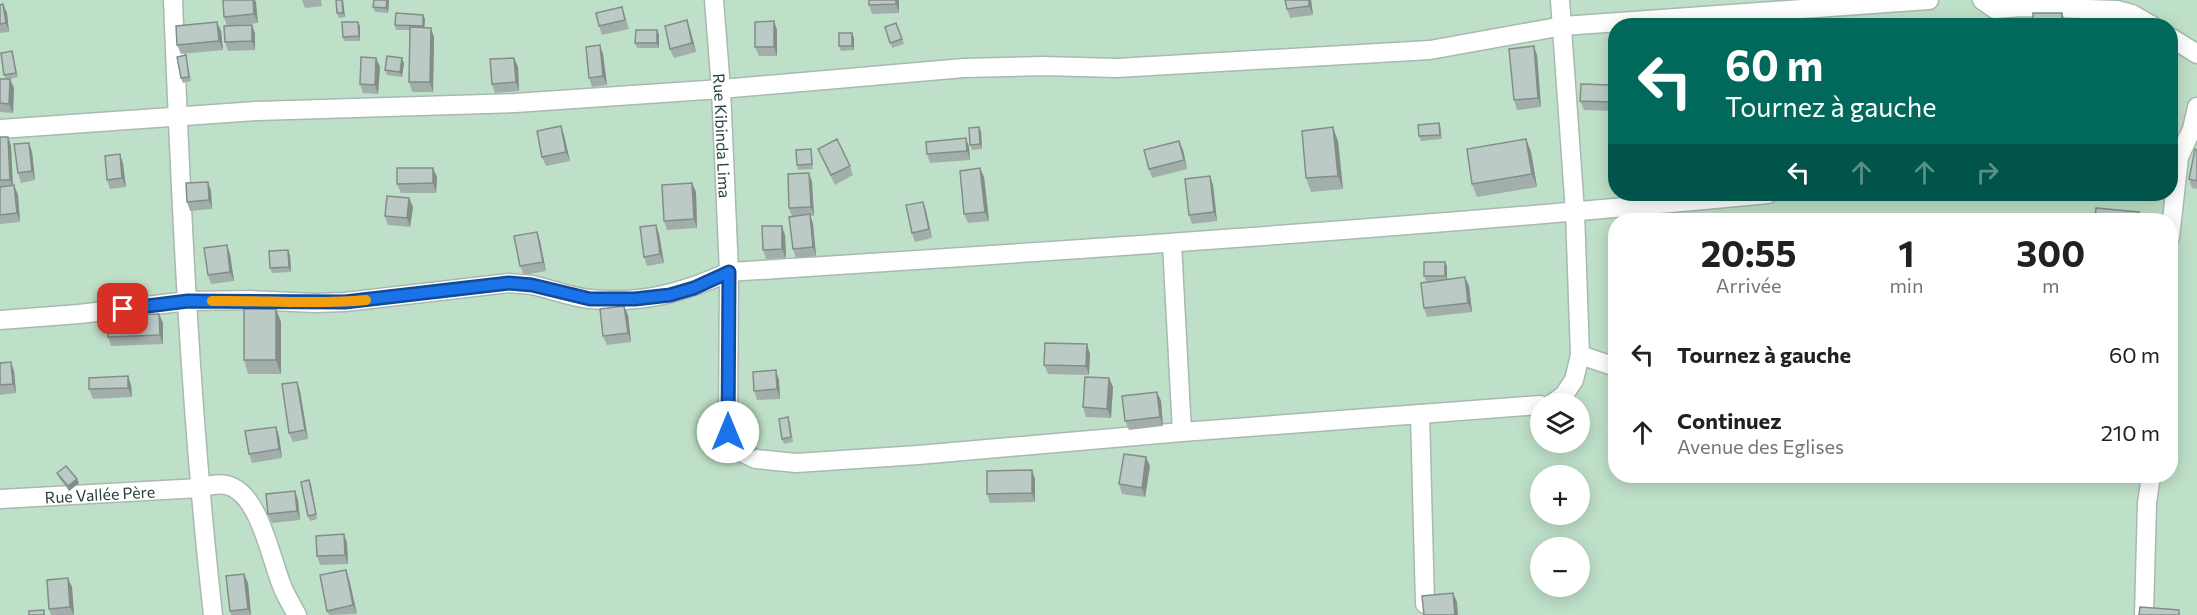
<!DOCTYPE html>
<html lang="fr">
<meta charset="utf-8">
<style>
body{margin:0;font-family:Commissioner,sans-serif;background:#f2f2f2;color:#202124;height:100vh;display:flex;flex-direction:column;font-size:22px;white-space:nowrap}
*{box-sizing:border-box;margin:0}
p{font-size:20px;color:#757577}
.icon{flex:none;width:33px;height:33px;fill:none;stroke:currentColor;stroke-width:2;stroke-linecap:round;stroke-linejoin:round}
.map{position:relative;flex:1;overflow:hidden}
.sheet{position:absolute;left:1608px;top:213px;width:570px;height:270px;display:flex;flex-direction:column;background:#fff;border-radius:24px;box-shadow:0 3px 15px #0003}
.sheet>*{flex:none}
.banner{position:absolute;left:1608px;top:18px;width:570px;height:183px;border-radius:24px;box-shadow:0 3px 15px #0003;background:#00695c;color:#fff;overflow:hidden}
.tools{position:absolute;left:1530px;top:393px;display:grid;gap:12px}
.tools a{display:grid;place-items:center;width:60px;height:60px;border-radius:50%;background:#fff;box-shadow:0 3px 15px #0003;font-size:30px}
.pin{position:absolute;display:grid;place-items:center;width:51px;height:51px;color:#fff;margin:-26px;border-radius:12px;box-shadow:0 3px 9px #0006}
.me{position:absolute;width:66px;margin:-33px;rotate:0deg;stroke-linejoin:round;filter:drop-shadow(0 0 4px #0008)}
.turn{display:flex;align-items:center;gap:21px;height:126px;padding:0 18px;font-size:27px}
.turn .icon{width:78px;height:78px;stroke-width:2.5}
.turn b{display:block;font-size:42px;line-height:51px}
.lanes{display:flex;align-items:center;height:57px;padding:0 18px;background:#0003;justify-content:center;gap:30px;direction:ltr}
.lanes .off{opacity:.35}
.eta{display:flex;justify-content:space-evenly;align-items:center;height:102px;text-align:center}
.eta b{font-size:36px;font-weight:700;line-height:42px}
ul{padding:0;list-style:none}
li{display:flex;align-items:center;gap:18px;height:78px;padding:0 18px}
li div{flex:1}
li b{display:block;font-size:22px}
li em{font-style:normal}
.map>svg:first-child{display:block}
</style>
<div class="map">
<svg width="2197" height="615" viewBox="0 0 2197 615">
<rect width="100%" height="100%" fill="#e6efeb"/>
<path fill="#bfe0c8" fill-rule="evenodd" d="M0,0H2197V615H0ZM1616,26H2170V194H1616ZM1616,220H2170V476H1616ZM1540,404H1580V442H1540ZM1540,476H1580V514H1540ZM1540,548H1580V586H1540Z"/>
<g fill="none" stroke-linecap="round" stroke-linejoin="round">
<defs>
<g id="street">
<path d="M173,0C181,205 190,411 213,615"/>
<path id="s1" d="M714,0L721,89L729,272L728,432L733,445L743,453L756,459L796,463L918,455L1182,432L1540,405"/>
<path d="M1982,0L1995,9L2022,7L2117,10L2132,14L2153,26"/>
<path d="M2170,37L2197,54"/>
<path d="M0,129L257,111L515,103L721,89L964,68L1043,66L1117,68L1430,50L1563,26L1929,0"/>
<path d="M2170,237L2179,157L2192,129L2197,107"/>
<path d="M1172,244L1182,432"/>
<path d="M0,320L79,314L188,301L251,300L315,303L345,302L509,283C516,284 524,284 532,285C551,289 570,297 590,299C643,304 682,293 729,272C1075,250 1422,227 1768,194"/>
<path d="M1580,355L1616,367"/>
<path d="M1552,404L1564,395L1574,380L1580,355L1575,212L1560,0"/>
<path d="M1420,414L1425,604"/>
<path id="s2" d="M0,499L200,488C210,485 222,482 232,487C260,499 271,559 282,586C286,596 292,606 297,615"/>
<path d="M2144,615L2147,503L2151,476"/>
</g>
</defs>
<use href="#street" stroke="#a8b8b2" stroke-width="21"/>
<use href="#street" stroke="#fff" stroke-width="18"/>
</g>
<path fill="#a1aea9" d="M223,0H255L258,23L230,26L252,25L255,34V50L228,51L225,42L227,26L224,17Z
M302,0H321L322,6L305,8Z
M343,0L345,17L339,18L337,13Z
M374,0H389L388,13L375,12L373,7Z
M869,0H899V13L872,14L869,5Z
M1285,0H1311L1313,15L1290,18L1287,9Z
M3,4L7,13L9,32L0,33V5Z
M622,7L629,29L602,35L599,26Z
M423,15L425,19L424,28L434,37L433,92H412L409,82L410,30H396L395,25Z
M774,21L777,30V56H759L755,47Z
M896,23L904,44L892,48L885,27Z
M360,26V41H344L343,37Z
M690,29L696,52L674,58L670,49Z
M221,31L223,50L181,54L177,45Z
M659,34V48H637L635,43Z
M854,38V50L841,51L839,46Z
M12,51L18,77L10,79L14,88L13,113L0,112V79H6L4,75Z
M603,54L607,85L592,87L589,78Z
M186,55L191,81L183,83L181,78Z
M1537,55L1541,107L1517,110L1514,100Z
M376,58L380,67L378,94L363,93L360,84Z
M514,58L518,67L519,91L495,93L492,84Z
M404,63L402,77L387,75L385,70Z
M1610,85L1614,94L1613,111L1584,110L1580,101Z
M1439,123L1441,128L1442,139L1421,141L1419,136Z
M981,131L982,149L972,150L970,145Z
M564,135L570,161L546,166L542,157Z
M0,137H8L11,146L13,186L14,185L18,195L20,222L0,224Z
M966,138L969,147L970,160L930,163L927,154Z
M1526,139L1531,152L1537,187L1477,197L1472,184Z
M1338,141L1343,189L1311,192L1306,178Z
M811,149L812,154L813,169L798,170L797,165Z
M818,149L850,166L853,175L835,185L822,158Z
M1183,150L1187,169L1152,178L1149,169Z
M2197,150V189L2192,188L2189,179Z
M32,152L35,180L21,183L18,173Z
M120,154L123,164L126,187L110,189L107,180Z
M980,168L984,177L989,221L968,223L964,214Z
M809,173L812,182L814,216H810L813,224L816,256L796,258L793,249L792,216L789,208Z
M437,177L436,193H401L397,184Z
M208,182L211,191L212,209L190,211L187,202Z
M692,183L696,192L697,228L667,230L664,221Z
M1213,185L1217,221L1192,224L1189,215Z
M409,198L413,207L410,227L388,225L385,216Z
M923,202L926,211L932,238L915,242L912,233Z
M537,232L540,241L546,271L524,275L520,266Z
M659,234L664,263L647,266L644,257Z
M785,235L786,258L766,259L763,250Z
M230,254L234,281L211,284L208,275Z
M290,255L291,272L272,273L270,268Z
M1447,266V279L1465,277L1469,286L1472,312L1427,317L1424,308L1439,280L1426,281L1424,276Z
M276,309L281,322V374H248L244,360Z
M159,314L163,323V344L111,346L108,337Z
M628,315L631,342L607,345L603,336Z
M1090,354L1089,375L1048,374L1044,365Z
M0,363L14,371L16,393L0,395Z
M128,376L131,385L132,397L93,399L89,389Z
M1109,378L1113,387L1111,418L1086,417L1083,407Z
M779,380L780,399L757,400L754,391Z
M297,382L300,391L308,439L293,442L289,433Z
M1157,392L1161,401L1163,426L1129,430L1125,421Z
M788,417L790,422L793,442L784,444L782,439Z
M276,427L279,436L282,458L252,463L249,454Z
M753,435L757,450L736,455L734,450Z
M1150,466L1145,497L1122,494L1119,484Z
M57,473L79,483L69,491L59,478Z
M1035,479V502L990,503L987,494Z
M309,480L317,519L310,521L308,516Z
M295,491L298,500L300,520L272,523L268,514Z
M344,534L347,543L348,564L320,565L317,556Z
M244,574L248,583L251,615H231L230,611Z
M349,579L357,614L329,615L327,611Z
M72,587L74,615H51L49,609Z"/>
<path fill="#838d89" d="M253,0H255L256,2L258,23L254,14Z
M342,0H343L345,17L343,13Z
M387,0H389L388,13L386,8Z
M896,0H899V13L896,4Z
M1309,0H1311L1313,15L1309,6Z
M3,4L7,13L9,32L6,23Z
M2062,13L2067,26H2062Z
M423,15L425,19L424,31L423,26Z
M687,20L690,29L696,52L692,43Z
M774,21L777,30V56L774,47Z
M217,22L221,31L223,50L219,41Z
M358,22L360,26V41L359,36Z
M252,25L255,34V50L252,41Z
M431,28L434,37L433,92L430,82Z
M657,30L659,34V48L657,43Z
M852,33L854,38V50L852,46Z
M600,45L603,54L607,85L603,76Z
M1534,46L1537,55L1541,107L1538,98Z
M376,58L380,67L378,94L375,85Z
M402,58L404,63L402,77L400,72Z
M514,58L518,67L519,91L516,82Z
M10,79L14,88L13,113L9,104Z
M1610,85L1614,94L1613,111L1610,102Z
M561,126L564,135L570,161L566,152Z
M979,127L981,131L982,149L980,144Z
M1333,127L1338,141L1343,189L1338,176Z
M8,137L11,146L13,189L10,180Z
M966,138L969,147L970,160L967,151Z
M1526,139L1531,152L1537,187L1532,174Z
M1179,141L1183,150L1187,169L1184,160Z
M29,143L32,152L35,180L32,171Z
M120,154L123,164L126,187L122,178Z
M433,168L437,177L436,193L433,183Z
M980,168L984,177L989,221L985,212Z
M809,173L812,182L814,216L811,207Z
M1210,176L1213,185L1217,221L1214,212Z
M208,182L211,191L212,209L209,200Z
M692,183L696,192L697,228L694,219Z
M14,185L18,195L20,222L17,213Z
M409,198L413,207L410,227L407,218Z
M923,202L926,211L932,238L929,229Z
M2139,212L2142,220H2138Z
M810,214L813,224L816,256L813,247Z
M656,225L659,234L664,263L660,254Z
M782,226L785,235L786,258L782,249Z
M537,232L540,241L546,271L543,262Z
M227,245L230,254L234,281L230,272Z
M288,250L290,255L291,272L289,267Z
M1445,262L1447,266V280L1445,276Z
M1465,277L1469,286L1472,312L1468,303Z
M624,306L628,315L631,342L628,333Z
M276,309L281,322V374L276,360Z
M159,314L163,323V344L160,335Z
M1087,344L1090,354L1089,375L1086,366Z
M11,362L14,371L16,393L13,384Z
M776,370L779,380L780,399L777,389Z
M128,376L131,385L132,397L128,388Z
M1109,378L1113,387L1111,418L1107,409Z
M297,382L300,391L308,439L305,430Z
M1157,392L1161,401L1163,426L1160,417Z
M276,427L279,436L282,458L279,449Z
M1146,457L1150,466L1145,497L1142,488Z
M1032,470L1035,479V502L1032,493Z
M77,479L79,483L69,491L68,486Z
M309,480L311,484L317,519L316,514Z
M295,491L298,500L300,520L297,511Z
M344,534L347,543L348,564L345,555Z
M346,570L349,579L357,614L353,605Z
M244,574L248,583L251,615L248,609Z
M68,578L72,587L74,615L70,607Z
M1453,593L1457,602L1458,615H1455Z"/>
<path fill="#bbcac4" stroke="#838d89" stroke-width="1.5" d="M223,0H253L254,14L224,17Z
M336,0H342L343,13H337Z
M374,0H387L386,8L373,7Z
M869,0H896V4L869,5Z
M1285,0H1309V6L1287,9Z
M3,4L6,23L0,24V5Z
M622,7L625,20L599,26L596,13Z
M396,13L423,15V26L395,25Z
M2033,13H2062V26H2033Z
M687,20L692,43L670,49L665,26Z
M774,21V47H755V22Z
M217,22L219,41L177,45L176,26Z
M342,22H358L359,36L343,37Z
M896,23L902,39L890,43L885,27Z
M252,25V41L225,42L224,26Z
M410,27L431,28L430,82H409Z
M636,30H657V43H635Z
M839,33H852V46H839Z
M600,45L603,76L589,78L586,47Z
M1534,46L1538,98L1514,100L1509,49Z
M12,51L16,73L4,75L1,53Z
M186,55L189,77L181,78L177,57Z
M387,56L402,58L400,72L385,70Z
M361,57L376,58L375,85L360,84Z
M514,58L516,82L492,84L490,59Z
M0,79H10L9,104L0,103Z
M1581,84L1610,85V102L1580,101Z
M1439,123L1440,135L1419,136L1418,125Z
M561,126L566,152L542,157L537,131Z
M979,127L980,144L970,145L969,128Z
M1333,127L1338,176L1306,178L1302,131Z
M0,137H8L10,180H0Z
M966,138L967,151L927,154L926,142Z
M837,139L850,166L831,175L818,149Z
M1526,139L1532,174L1472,184L1467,149Z
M1179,141L1184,160L1149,169L1144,150Z
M29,143L32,171L18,173L14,144Z
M811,149L812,164L797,165L796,150Z
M2195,149L2197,150V181L2189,179Z
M120,154L122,178L107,180L105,156Z
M397,168H433V183L397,184Z
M980,168L985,212L964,214L960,171Z
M809,173L811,207L789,208L788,174Z
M1210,176L1214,212L1189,215L1185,179Z
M208,182L209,200L187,202L186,183Z
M692,183L694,219L664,221L662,185Z
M14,185L17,213L0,215V187Z
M387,196L409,198L407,218L385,216Z
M923,202L929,229L912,233L906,205Z
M2096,208L2139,212L2138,220H2095Z
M810,214L813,247L793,249L789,217Z
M656,225L660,254L644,257L640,227Z
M762,226H782V249L763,250Z
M537,232L543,262L520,266L514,236Z
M227,245L230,272L208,275L204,248Z
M288,250L289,267L270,268L269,251Z
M1424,262H1445V276H1424Z
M1465,277L1468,303L1424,308L1421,283Z
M624,306L628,333L603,336L600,309Z
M244,309H276V360H244Z
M159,314L160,335L108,337V315Z
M1045,343L1087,344L1086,366L1044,365Z
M11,362L13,384L0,385V363Z
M776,370L777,389L754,391L753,372Z
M128,376V388L89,389V378Z
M1085,377L1109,378L1107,409L1083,407Z
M297,382L305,430L289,433L282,384Z
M1157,392L1160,417L1125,421L1122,396Z
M788,417L791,437L782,439L779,419Z
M276,427L279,449L249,454L245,431Z
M753,435L755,445L734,450L731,440Z
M1124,454L1146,457L1142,488L1119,484Z
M66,466L77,479L68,486L57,473Z
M1032,470V493L987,494V471Z
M309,480L316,514L308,516L301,482Z
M295,491L297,511L268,514L266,494Z
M344,534L345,555L317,556L316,536Z
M346,570L353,605L327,611L320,575Z
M244,574L248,609L230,611L226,576Z
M68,578L70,607L49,609L47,580Z
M1453,593L1455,615H1424L1422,596Z
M2140,607L2179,610V615H2139Z
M44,610V615H29V611Z"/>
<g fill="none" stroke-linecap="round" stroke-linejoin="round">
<defs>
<path id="route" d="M123,309L188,301L345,302L509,283L532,285L590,299H635L670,295L694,288L729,272L728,432"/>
</defs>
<use href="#route" stroke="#114b97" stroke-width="15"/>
<use href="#route" stroke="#1a73e8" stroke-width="10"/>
<path stroke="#f59e0b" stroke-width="10" d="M212,301C263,300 315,305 366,300"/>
</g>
<g text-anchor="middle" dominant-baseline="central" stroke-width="5" stroke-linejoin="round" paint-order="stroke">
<g font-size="16" fill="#24423a" stroke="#f7fbf9">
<text stroke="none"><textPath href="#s1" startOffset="136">Rue Kibinda Lima</textPath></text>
<text stroke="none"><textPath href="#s2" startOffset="100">Rue Vallée Père</textPath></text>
</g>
</g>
</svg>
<div class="tools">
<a><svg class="icon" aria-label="layers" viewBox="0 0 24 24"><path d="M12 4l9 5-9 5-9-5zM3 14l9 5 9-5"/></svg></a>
<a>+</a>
<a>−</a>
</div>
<div class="pin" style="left:123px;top:309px;background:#d93025"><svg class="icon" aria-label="arrive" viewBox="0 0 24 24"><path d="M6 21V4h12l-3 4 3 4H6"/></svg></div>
<svg class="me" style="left:728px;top:432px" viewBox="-20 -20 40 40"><circle r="19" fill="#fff"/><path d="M0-13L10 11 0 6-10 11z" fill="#1a73e8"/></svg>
<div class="banner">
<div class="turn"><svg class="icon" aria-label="left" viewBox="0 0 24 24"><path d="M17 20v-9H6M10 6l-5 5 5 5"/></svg><div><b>60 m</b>Tournez à gauche</div></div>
<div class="lanes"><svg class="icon" aria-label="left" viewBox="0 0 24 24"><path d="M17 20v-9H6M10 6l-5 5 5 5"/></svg><svg class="icon off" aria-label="ahead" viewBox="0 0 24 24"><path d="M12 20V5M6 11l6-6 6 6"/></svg><svg class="icon off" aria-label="ahead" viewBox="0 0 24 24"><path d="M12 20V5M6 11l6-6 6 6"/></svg><svg class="icon off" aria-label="right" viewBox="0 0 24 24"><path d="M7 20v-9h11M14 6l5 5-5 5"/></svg></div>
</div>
<section class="sheet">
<div class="eta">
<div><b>20:55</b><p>Arrivée</p></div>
<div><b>1</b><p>min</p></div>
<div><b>300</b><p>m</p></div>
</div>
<ul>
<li><svg class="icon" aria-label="left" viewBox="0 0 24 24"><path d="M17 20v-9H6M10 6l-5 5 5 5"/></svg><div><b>Tournez à gauche</b></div><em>60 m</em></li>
<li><svg class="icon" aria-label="ahead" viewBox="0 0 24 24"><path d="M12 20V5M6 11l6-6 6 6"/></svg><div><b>Continuez</b><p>Avenue des Eglises</p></div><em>210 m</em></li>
</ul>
</section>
</div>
